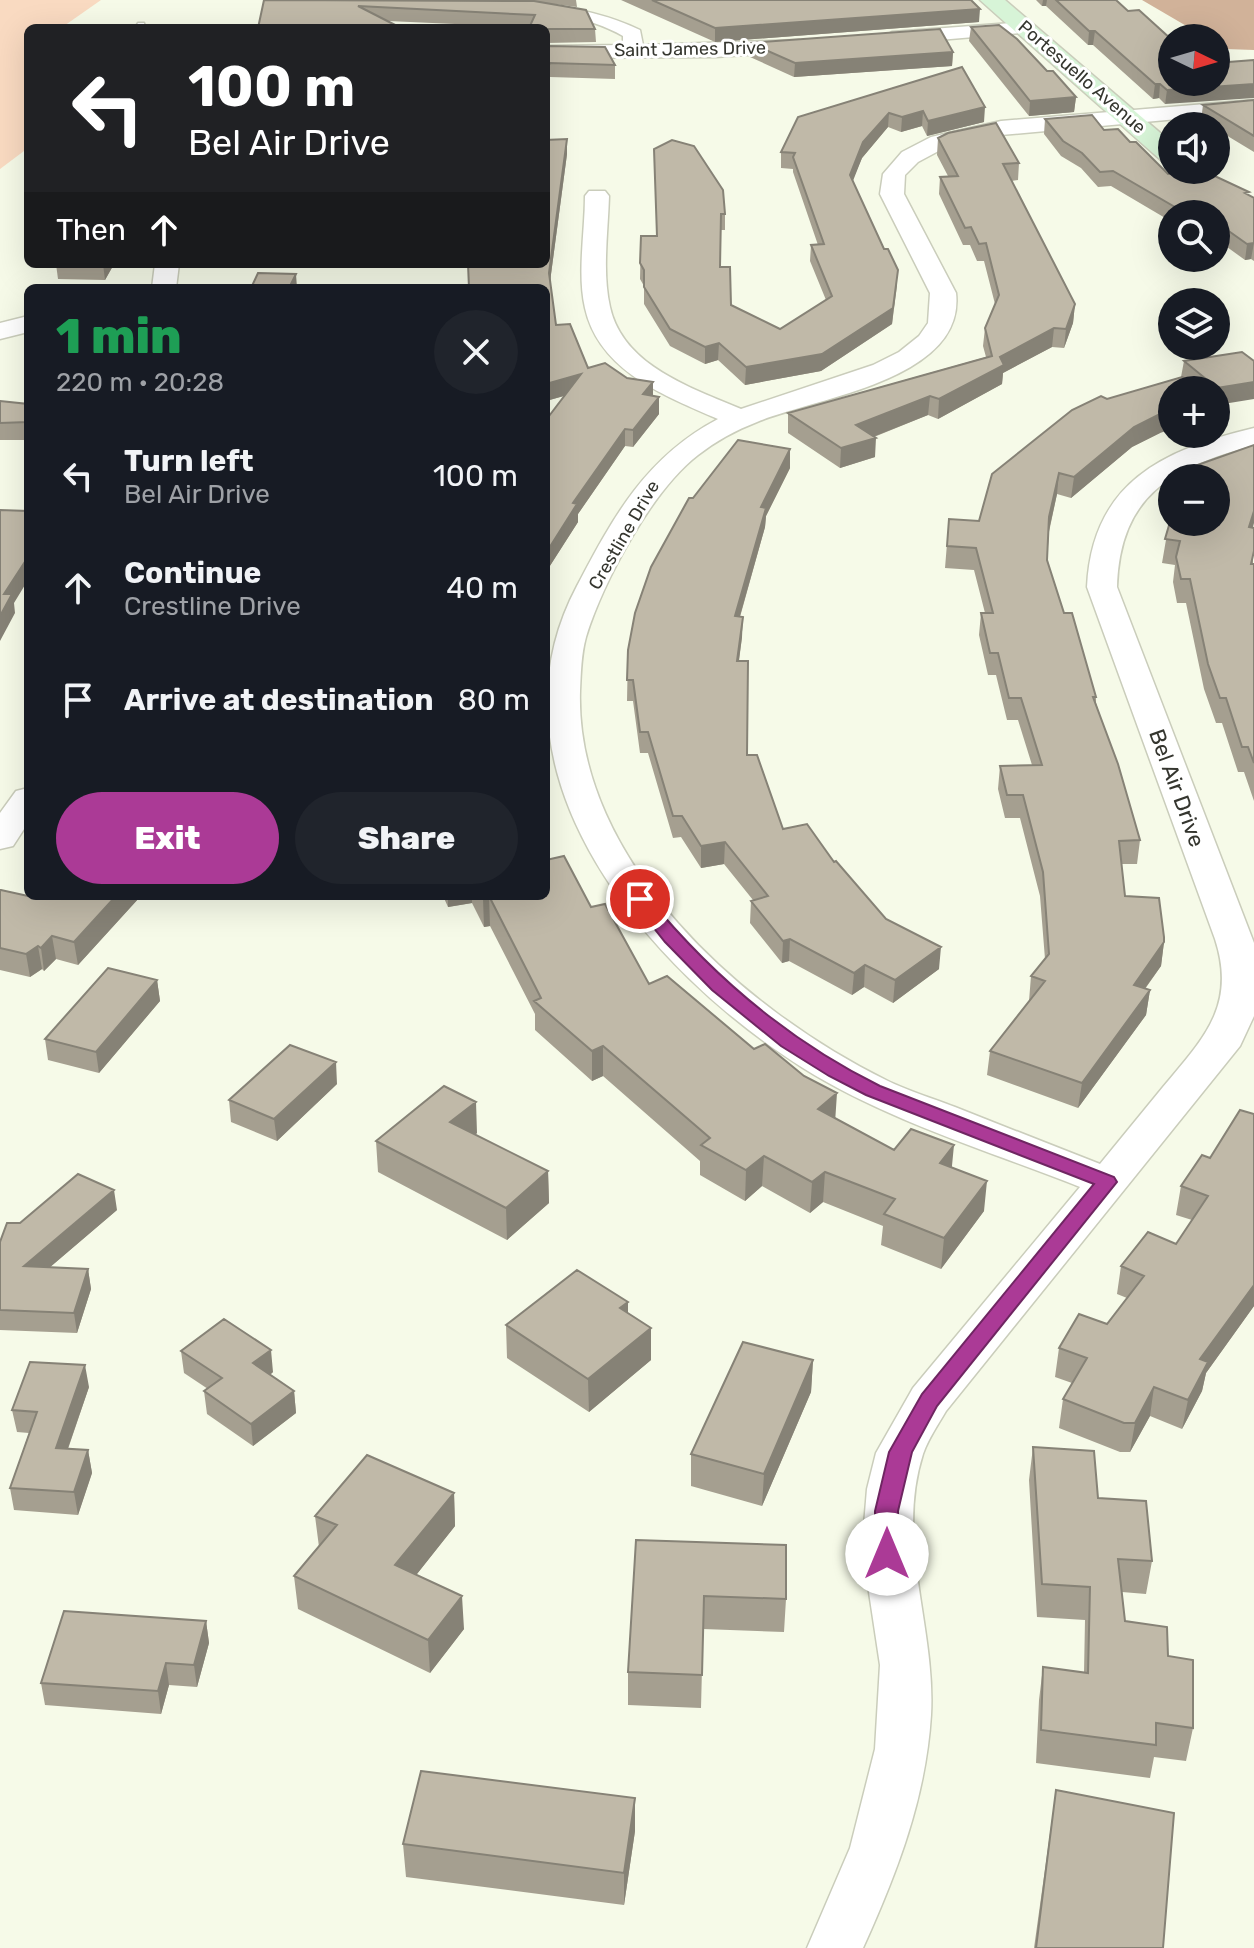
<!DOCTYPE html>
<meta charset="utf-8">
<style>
body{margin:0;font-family:Rubik,sans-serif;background:#20242c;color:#f1f3f6;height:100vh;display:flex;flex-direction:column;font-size:30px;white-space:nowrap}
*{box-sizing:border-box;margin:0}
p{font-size:26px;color:#9ea1a6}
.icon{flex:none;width:44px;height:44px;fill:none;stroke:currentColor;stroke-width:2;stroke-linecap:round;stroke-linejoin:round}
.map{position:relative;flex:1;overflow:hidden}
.details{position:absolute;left:24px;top:284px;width:526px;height:616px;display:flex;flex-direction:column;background:#171b24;border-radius:12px;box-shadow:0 8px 32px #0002}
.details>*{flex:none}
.top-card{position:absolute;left:24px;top:24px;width:526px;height:244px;border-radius:12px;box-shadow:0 8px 32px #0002;background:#202124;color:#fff;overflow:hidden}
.needle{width:52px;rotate:95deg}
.fabs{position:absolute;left:1158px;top:24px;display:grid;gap:16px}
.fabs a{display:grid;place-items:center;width:72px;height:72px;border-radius:50%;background:#171b24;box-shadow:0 8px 32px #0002;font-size:40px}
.pin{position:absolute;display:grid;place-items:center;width:68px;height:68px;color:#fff;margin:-34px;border:4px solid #fff;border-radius:50%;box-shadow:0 2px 8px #0007}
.me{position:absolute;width:88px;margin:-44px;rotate:0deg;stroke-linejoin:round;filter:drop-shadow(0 0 6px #0008)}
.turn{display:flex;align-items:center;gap:28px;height:168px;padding:0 32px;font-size:36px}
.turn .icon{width:104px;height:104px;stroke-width:2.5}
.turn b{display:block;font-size:56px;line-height:68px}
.then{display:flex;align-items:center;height:76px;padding:0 32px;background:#0003;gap:16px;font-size:30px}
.round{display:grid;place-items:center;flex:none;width:84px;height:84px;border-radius:42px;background:#20242c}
.head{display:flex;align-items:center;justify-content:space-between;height:136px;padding:0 32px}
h1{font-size:48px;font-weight:800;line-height:60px;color:#1e9e55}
.action{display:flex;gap:16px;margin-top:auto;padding:16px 32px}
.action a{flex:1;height:92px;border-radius:48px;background:#ab3a96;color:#fff;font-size:32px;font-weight:800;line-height:92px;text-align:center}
.action a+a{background:#20242c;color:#f1f3f6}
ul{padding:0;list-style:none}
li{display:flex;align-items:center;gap:24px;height:112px;padding:0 32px}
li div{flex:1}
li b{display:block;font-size:30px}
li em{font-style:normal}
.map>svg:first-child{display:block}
</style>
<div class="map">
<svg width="1254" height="1948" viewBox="0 0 1254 1948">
<rect width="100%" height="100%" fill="#f6fae8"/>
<path fill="#f9dac1" d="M0,0H101L61,28H28V51L25,53L28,55V148L0,169Z"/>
<path fill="#d1b299" d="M1142,0H1254V50L1226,49L1216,43V38H1207Z"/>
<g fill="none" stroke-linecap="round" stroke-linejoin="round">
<defs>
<path id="lane" d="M138,23H144L145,28H135Z"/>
<path id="street" d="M432,0C503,0 577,0 640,30L643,45L799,40L809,46L799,52L715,57L546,58V46L623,45V36C569,5 502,11 442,6Z
M1025,22L1035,28L1032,32L892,44L882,38L892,32Z
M1254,100V112L1001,135L946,147L918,162L905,175L904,194L956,293C966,380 815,398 757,422C736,430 716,441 698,455C652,490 603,582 586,637C581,655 581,672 580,691C575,861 744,1010 886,1080C908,1091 932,1098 955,1107C1003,1126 1051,1145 1100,1164C1121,1138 1142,1113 1163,1087C1203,1039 1237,1006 1215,939L1087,587C1092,483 1162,450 1254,428V445C1172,468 1120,494 1117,587L1254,943V1016L1240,1046L946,1411C938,1425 928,1439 923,1454C895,1542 936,1627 931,1715C926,1798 897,1873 863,1948H807L850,1848L875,1749L880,1665L867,1579L864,1525L867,1489L876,1453L913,1388L1080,1187C989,1151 886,1120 803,1068C651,972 477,774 577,586C613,517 646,457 718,419C665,396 599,371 585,308C577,273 585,232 585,196L589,191H605L609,196C608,232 602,272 610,307C623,366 692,388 741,409L873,365L899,352L919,336L928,323L930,293L880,194L883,174L902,152L931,137L1001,121Z
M155,264H179L176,288H152Z
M28,316V332L0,339V323Z
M28,788V823L13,846L0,849V813L16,791Z"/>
<path id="secondary" d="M980,0H1005L1172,143V164L1163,162Z"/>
</defs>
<use href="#lane" stroke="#cacdbb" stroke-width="3"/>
<use href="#street" stroke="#cacdbb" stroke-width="3"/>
<use href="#secondary" stroke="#cacdbb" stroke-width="3"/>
<use href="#lane" fill="#fff" fill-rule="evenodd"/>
<use href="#street" fill="#fff" fill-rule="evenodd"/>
<use href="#secondary" fill="#d7f4d7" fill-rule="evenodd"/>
</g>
<path fill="#a59f90" d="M264,0H576L577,7L554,4L595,29L596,42L546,43V28L388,21Z
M621,0H971L979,22L715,42Z
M1036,0H1116L1172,82L1165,104L1159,98L1153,99L1093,45H1088L1046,6H1042Z
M971,27L1047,71L1076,97L1074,112L1029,116L969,41Z
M750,43L953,52L952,66L794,77L750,57Z
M546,46L615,65V79L550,77L546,85Z
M962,67L984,122L927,136L922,126L901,132L888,127L862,158L852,181L897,286L892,324L821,371L745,385L718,360L705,364L670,346L644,304V286L640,279L641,236H657L654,149L725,214V230H721L720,267L731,305L780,329L826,300L810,261L811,245H818L793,172V169L781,168V152Z
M1254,100V152L1216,129V126H1211L1201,120L1203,105Z
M1045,119L1104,130L1130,142L1168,174L1248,195L1254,198V261L1251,259L1245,260L1216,239V214H1172V222L1111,186L1098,187L1081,168L1061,156L1044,134Z
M938,138L1019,163L1018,180L1011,181L1075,304L1073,323L1064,348L1052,347L1003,373L1002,384L938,419L928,415L874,437L875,457L840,468L788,433V413L986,357L983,346L985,328L995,304L984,261H977L970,245H963L939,194L940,177L948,176L937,155Z
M567,139V154L550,282L556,325L588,368L627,378L653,382V396L659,397V414L633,447L625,446L578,514V522L546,572V420L564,396L546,401V288Z
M56,264H114L105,280L58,279Z
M235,264H275L271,268Z
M1242,352L1217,405L1216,409V390H1172L1160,433L1132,447L1071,498L1057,494L1049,532L1047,560L1064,613L1096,697V703L1140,840L1137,864H1121L1125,896L1164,942L1161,966L1145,989L1150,990L1146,1015L1078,1108L987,1075L990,1051L1029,1001L1031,976L1045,959L1040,896L1020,818H1005L998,789L1000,766L1032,765L1018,720H1007L996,675H988L979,635L981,613H985L974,570L945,568L949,519L979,521L1107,399L1181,377L1184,361Z
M0,401L28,404V440H0Z
M1254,445L1253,564H1254V801L1244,772H1238L1222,723H1216L1204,689L1186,603H1177L1173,582L1175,565L1162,563L1172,505V522Z
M790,449V468L766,516L765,527L740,617L742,637L739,661L747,755L783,829L834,862L886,919L939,969L893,1003L864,987L852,995L789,961L782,963L750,923L751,901L753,900L724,864L701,868L681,837L673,838L648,753H640L633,701H627L628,650L693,498Z
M0,890L28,896H150L148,899L139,898L78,965L56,959L44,971L42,969L30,977L0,970Z
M443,896H546L591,907L649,984L836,1119L894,1150L952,1167L984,1211L941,1269L881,1245L883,1226L823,1202L810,1213L762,1186L745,1201L700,1175V1161L603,1076L592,1081L535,1030V1014L490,926L484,927L472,903L448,907Z
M157,980L160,1001L99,1073L48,1060L45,1039Z
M337,1084L277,1141L231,1122L229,1100Z
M1254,1114V1306L1206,1373L1202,1391L1182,1429L1150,1416L1130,1452H1120L1059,1428L1063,1399L1072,1383L1055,1377L1059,1348L1107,1324L1127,1298L1117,1294L1121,1266L1176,1244L1192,1220L1176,1215L1181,1186Z
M477,1133L475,1135L548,1171L549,1203L507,1240L378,1172L376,1141Z
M117,1210L50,1267L88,1269L91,1289L77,1333L0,1330V1242L20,1223Z
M628,1313L651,1328V1360L589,1412L507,1358L506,1325Z
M181,1351L273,1372L270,1375L294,1391L296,1413L253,1446L207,1414L204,1391L208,1389L184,1373Z
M813,1360L811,1392L762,1506L691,1486V1454Z
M89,1387L68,1449L88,1450L92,1473L78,1515L14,1510L10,1488L29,1433L17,1432L12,1410Z
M1033,1447L1098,1498L1152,1561L1146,1594L1122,1592L1125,1621L1168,1656L1193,1728L1186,1761L1154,1757L1150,1778L1036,1763L1039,1700L1043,1667L1084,1673L1085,1620L1037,1617L1029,1480Z
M454,1493L455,1526L416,1575L464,1629L430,1673L298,1609L294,1576L319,1547L315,1516Z
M636,1540L786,1599L784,1632L703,1629L701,1708L628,1705V1672Z
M206,1621L209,1643L197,1687L169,1685L161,1714L45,1705L41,1683Z
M1056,1790L1163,1948H1034Z
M635,1831L624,1905L406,1877L403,1844Z"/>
<path fill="#868276" d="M1043,0H1047L1046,6H1042Z
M980,9L979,22L715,42V28Z
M1089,31H1095L1093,45H1088Z
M953,52L952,66L794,77L795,63Z
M550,63V77L546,85V71Z
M1155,84H1160L1159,98L1153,99Z
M1254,84V98L1165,104L1167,90Z
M1076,97L1074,112L1029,116L1030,101Z
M985,107L984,122L927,136L928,121Z
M923,111L922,126L901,132L902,117Z
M889,113L888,127L862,158L849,191L850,175L863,142Z
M567,139V154L549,289V273Z
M1254,243L1251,259L1245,260L1247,244Z
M103,264H114L105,280Z
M898,270L892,324L821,371L745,385L746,367Z
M296,274L297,288H289Z
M1075,304L1073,323L1064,348L1066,329Z
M1054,328L1052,347L1003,373L1002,384L938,419L939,399L1000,357Z
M719,343L718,360L705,364V347Z
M581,374V391L546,401V384Z
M653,382V399L643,394Z
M1254,382V399L1217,405L1216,409L1217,388Z
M930,396L928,415L860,442L876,438L875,457L840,468L841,448L856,425Z
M659,397V414L633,447V430Z
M1172,410V429L1160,433L1132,447L1071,498L1074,477L1134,427L1162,413Z
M625,429V446L578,514V522L546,572V553L573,503Z
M790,449V468L766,516L765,527L734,637L735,616L761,507Z
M1059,473L1057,494L1047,539L1049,517Z
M1254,511V523L1245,551L1249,527Z
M28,557V580L14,603L15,613L0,641V616L4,594Z
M743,617L742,637L736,681L737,661Z
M725,842L724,864L701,868V846Z
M116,896H138L139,898L78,965L74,942Z
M448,896H472V903L448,907Z
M489,896L490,926L484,927L483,898Z
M52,936L56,959L44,971L41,948Z
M790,939L789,961L782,963L783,941Z
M1164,942L1161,966L1130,1009L1134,985Z
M38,946L42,969L30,977L26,954Z
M941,947L939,969L893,1003L895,980Z
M865,965L864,987L852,995L854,973Z
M157,980L160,1001L99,1073L96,1052Z
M1150,990L1146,1015L1078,1108L1082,1083Z
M603,1046V1076L592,1081V1051Z
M336,1062L337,1084L277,1141L274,1119Z
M837,1093L835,1123L818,1109Z
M476,1102L477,1133L452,1154L450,1122Z
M954,1145L951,1176L940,1163Z
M764,1156L762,1186L745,1201L746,1170Z
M548,1171L549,1203L507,1240L506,1208Z
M825,1172L823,1202L810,1213L812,1182Z
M987,1181L984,1211L941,1269L944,1238Z
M114,1190L117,1210L28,1286L24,1266Z
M88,1269L91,1289L77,1333L74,1313Z
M1254,1285V1306L1206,1373L1202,1391L1182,1429L1188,1400L1200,1359Z
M628,1302V1334L620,1308Z
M651,1328V1360L589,1412L588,1379Z
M271,1350L273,1372L256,1386L253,1363Z
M813,1360L811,1392L762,1506L764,1474Z
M85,1365L89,1387L60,1471L56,1448Z
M1154,1387L1150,1416L1130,1452L1135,1423Z
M294,1391L296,1413L253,1446L251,1424Z
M88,1450L92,1473L78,1515L74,1492Z
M454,1493L455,1526L398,1598L395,1565Z
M462,1596L464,1629L430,1673L428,1640Z
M206,1621L209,1643L197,1687L194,1665Z
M166,1663L169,1685L161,1714L158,1691Z
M635,1798V1831L624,1905V1873Z"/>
<path fill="#c0b9a8" stroke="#868276" stroke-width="2" d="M264,0L534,1L586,10L595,29H546V28H529L535,15L358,6L401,28H258Z
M652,0H971L980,9L715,28Z
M1056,0H1116L1128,11L1139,10L1172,40V82H1216V63L1254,60V84L1167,90L1160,84H1155L1095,31H1089Z
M999,25L1017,39L1047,71H1053L1076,97L1030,101L971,27Z
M940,29L953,52L795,63L750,43Z
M546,46L605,47L615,65L550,63L546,71Z
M962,67L985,107L928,121L923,111L902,117L889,113L863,142L850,175L884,249H888L898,270L893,308L822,354L746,367L719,343L705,347L670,329L644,287V270L640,263L641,236H657L654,149L672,140L694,146L723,190L725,214H721L720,267H730L731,305L780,329L832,296L811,245L824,244L793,157L795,153L781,152L798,117Z
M1254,100V136L1203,105Z
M1092,115L1104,130L1118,129L1130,142H1136L1168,174L1192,170H1202L1249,192L1245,193L1254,198V243L1247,244L1216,222V214H1187L1113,171L1100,172L1082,153L1063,141L1045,119Z
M996,123L1019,163L1003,164L1075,304L1066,329L1054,328L1000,357L1004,365L939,399L930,396L856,425L876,438L841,448L788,413L992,356L985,328L999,295L986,243L979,244L971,227L965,228L940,177L958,176L938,138L948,133Z
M567,139L549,273L556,325L570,324L588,368L605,363L627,378L653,382L643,394L659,397L633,430L625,429L573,503L577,504L546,553V420L581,374L546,384V288H469L468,264H546V140Z
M258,273L296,274L289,288H251Z
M1242,352L1254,361V382L1217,388L1184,361Z
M1182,377L1206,390H1172V410L1162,413L1134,427L1074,477L1059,473L1049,517L1047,560L1064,613H1072L1096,697H1093L1118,764L1140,840L1119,841L1125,896L1159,898L1164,937V942L1134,985L1150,990L1082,1083L990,1051L1045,981L1031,976L1049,954L1043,872L1023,795H1007L1000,766L1042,765L1021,698H1009L998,653H990L981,613H993L976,548L947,546L949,519L979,521L992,474L1072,410L1101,396L1107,399Z
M0,401L28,404V422L0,423Z
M738,440L790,449L761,507L766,508L735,616L743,617L737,661H748L747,755H757L783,829L807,824L834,862L836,861L886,919L941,947L895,980L865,965L854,973L790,939L783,941L751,901L768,896L725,842L701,846L682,816H673L648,732H640L633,680H627L628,650L635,613L651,567L689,498H693Z
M1254,445V511L1249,527L1254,528V551L1251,564H1254V763L1248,747H1242L1226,698H1220L1208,664L1190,579H1181L1176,557L1180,541L1165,539L1172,515V522H1216V478H1182L1186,469Z
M0,510L28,511V557L4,594H12L0,616Z
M564,856L591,907L605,904L649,984L667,976L754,1049L765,1044L804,1076L837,1093L818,1109L894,1150L911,1129L954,1145L940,1163L987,1181L944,1238L884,1214L895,1199L825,1172L812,1182L764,1156L746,1170L701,1145L710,1138L603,1046L592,1051L534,1001L541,998L489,896L483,898L482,896H546V860Z
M0,890H1L28,896H116L74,942L52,936L41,948L38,946L26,954L0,948Z
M108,968L157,980L96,1052L45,1039Z
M290,1045L336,1062L274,1119L229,1100Z
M444,1086L476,1102L450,1122L548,1171L506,1208L376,1141Z
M1240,1110L1254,1114V1285L1200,1359L1208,1362L1188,1400L1154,1387L1135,1423H1124L1063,1399L1087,1358L1059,1348L1079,1314L1107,1324L1144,1276L1121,1266L1148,1232L1176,1244L1208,1196L1181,1186L1202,1155L1210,1158Z
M78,1174L114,1190L24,1266L88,1269L74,1313L0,1310V1242L7,1223H20Z
M577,1270L628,1302L620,1308L651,1328L588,1379L506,1325Z
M224,1319L271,1350L253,1363L294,1391L251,1424L204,1391L222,1378L181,1351Z
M743,1342L813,1360L764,1474L691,1454Z
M30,1362L85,1365L56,1448L88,1450L74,1492L10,1488L37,1412L12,1410Z
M1033,1447L1094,1451L1098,1498L1146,1501L1152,1561L1118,1559L1125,1621L1167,1627L1168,1656L1193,1660V1728L1156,1723V1745L1041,1730L1043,1667L1088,1673L1090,1587L1042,1584Z
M367,1455L454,1493L395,1565L462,1596L428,1640L294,1576L337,1525L315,1516Z
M636,1540L786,1545V1599L704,1596L702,1675L628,1672Z
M64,1611L206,1621L194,1665L166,1663L158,1691L41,1683Z
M421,1771L635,1798L624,1873L403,1844Z
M1056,1790L1174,1813L1163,1948H1036Z"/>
<path fill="#ab3a96" stroke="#6f2662" stroke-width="2" d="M640,894L646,895C712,976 787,1040 880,1086L1114,1177L1117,1182L937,1406L912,1452L898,1511L899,1554L895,1560L887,1563L879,1560L875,1554V1511L889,1452L922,1394L1094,1184L866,1095L829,1076L781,1046L712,990L665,942L631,899Z"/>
<g text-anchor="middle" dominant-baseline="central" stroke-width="6" stroke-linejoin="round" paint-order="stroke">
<g font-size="18" fill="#35362f" stroke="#fff">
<text transform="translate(690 49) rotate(-1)">Saint James Drive</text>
<text transform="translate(1082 77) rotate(41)">Portesuello Avenue</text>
<text transform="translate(624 535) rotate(-60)">Crestline Drive</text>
</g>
<g font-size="22" fill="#35362f" stroke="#fff">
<text transform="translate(1177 788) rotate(70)">Bel Air Drive</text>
</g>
</g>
</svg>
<div class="fabs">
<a><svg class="needle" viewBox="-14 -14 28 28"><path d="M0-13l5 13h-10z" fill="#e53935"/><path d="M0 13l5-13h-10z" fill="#9ea1a6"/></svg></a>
<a><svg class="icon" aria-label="sound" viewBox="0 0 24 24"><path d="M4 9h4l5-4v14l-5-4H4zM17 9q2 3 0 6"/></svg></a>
<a><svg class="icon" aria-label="search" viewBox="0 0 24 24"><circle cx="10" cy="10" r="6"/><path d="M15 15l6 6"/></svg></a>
<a><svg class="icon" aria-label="layers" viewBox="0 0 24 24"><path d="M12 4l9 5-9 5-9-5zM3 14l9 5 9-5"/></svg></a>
<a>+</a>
<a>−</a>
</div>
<div class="pin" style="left:640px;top:899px;background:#d93025"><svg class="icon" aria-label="arrive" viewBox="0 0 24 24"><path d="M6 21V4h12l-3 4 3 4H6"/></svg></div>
<svg class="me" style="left:887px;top:1554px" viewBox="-20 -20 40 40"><circle r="19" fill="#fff"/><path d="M0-13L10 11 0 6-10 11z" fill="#ab3a96"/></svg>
<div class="top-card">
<div class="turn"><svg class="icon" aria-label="left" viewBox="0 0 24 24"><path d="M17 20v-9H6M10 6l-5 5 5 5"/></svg><div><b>100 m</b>Bel Air Drive</div></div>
<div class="then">Then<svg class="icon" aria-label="ahead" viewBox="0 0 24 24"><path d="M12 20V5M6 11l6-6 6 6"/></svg></div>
</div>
<section class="details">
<div class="head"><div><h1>1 min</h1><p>220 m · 20:28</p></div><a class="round"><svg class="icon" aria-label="close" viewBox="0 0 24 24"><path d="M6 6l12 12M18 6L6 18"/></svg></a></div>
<ul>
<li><svg class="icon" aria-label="left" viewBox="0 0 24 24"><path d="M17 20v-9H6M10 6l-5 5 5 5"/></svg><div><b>Turn left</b><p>Bel Air Drive</p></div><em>100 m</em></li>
<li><svg class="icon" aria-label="ahead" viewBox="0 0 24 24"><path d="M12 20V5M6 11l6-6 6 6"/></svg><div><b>Continue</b><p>Crestline Drive</p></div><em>40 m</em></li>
<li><svg class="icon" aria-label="arrive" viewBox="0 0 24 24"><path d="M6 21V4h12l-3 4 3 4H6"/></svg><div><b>Arrive at destination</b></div><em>80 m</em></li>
</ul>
<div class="action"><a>Exit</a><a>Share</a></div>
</section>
</div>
